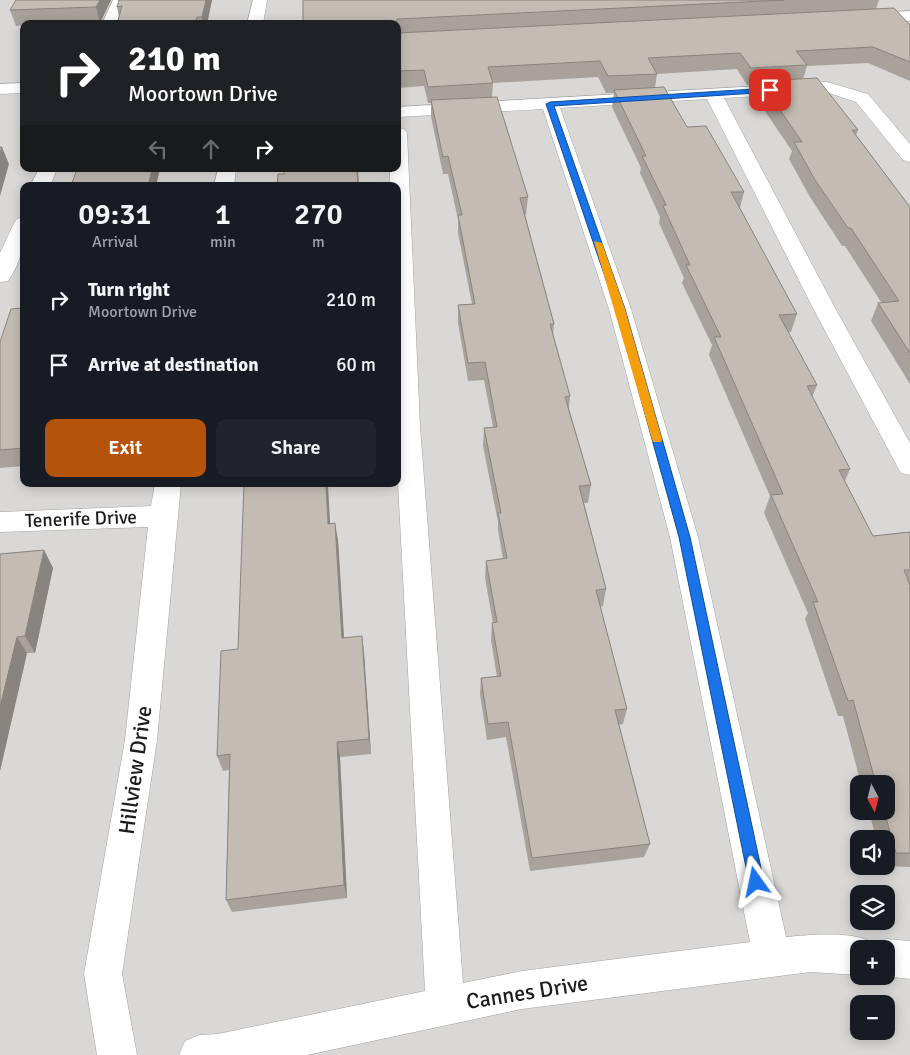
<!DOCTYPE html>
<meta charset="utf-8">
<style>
body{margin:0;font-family:Signika,sans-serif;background:#20242c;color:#f1f3f6;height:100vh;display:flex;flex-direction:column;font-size:19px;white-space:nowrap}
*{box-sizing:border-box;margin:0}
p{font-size:16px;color:#9ea1a6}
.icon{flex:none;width:28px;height:28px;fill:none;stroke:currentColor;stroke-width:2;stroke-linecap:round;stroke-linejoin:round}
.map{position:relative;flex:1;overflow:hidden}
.side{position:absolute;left:20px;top:182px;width:381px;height:305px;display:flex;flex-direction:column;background:#171b24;border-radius:10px;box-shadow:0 2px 12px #0003}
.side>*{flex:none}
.hud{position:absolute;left:20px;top:20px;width:381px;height:152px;border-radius:10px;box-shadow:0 2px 12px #0003;background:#202124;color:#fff;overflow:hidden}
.needle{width:32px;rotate:173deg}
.buttons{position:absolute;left:850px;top:775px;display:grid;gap:10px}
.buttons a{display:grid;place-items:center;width:45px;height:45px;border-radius:10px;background:#171b24;box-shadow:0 2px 12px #0003;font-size:25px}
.pin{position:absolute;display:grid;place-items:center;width:42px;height:42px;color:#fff;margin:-21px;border-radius:10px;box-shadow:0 2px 8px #0006}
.me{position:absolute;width:55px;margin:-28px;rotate:348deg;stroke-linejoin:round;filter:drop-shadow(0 0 4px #0008)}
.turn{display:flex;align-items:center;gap:18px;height:105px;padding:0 25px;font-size:22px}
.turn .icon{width:65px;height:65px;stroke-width:2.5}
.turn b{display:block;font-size:35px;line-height:42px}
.lanes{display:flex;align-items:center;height:48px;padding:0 25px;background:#0003;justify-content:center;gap:25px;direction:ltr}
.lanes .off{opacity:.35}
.eta{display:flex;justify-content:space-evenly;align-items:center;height:85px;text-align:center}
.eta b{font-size:30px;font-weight:600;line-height:35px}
.action{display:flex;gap:10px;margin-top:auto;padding:10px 25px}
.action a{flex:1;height:58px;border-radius:10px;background:#b45309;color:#fff;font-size:20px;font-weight:600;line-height:58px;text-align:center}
.action a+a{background:#20242c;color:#f1f3f6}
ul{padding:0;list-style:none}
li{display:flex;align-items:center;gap:15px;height:65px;padding:0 25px}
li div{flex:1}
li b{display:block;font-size:19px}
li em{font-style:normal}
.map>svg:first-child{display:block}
</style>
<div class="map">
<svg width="910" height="1055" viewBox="0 0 910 1055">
<rect width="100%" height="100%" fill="#ece9e0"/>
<path fill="#d9d8d7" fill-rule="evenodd" d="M0,0H910V1055H0ZM24,24H398V169H24ZM24,186H398V484H24ZM859,784H886V811H859ZM859,839H886V866H859ZM859,894H886V921H859ZM859,949H886V976H859ZM859,1004H886V1031H859Z"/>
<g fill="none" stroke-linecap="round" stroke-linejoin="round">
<defs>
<path id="minor" d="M113,0H127L118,24H102Z
M253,0H267L263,24H247Z
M910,11V21L863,24L855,19L863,14Z
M827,82L868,94L910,144V162L903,160L856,102L826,92L724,98L835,308L910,443V475L901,473L897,466L813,308L707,99L560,108L631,309L698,537L786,937C807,935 858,930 873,944L886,939L910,941V979L884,976H886V949H859V975L811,972L522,1009L307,1055H179L185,1041L199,1035L218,1034L425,991L398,483V186H390V169H398V128L404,129L407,133L420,426L463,983L522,971L750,942L670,537L609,309L543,109L398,117V107Z
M24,83V93L0,94V84Z
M39,169H57L50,186H30Z
M218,169H236L234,186H214Z
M24,217C24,242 23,259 8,281L0,282V253L14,223L17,219Z
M155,484H181L157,740L122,974L137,1055H97L84,974L125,740L148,527L0,532V512L151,506Z"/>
</defs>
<use href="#minor" stroke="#a2a2a2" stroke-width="1"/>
<use href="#minor" fill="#fff" fill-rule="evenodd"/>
</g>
<path fill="#a9a29a" d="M16,0H111L100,23L24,24V25L16,26L10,10Z
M119,0H212L207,24H117L119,17L117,7Z
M303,0H879L876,9L910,25V81L868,63L807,66L803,79L858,130L856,135L910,207V384L871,321L878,303L881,302L845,246H842L810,197L789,159L792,151L756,98L760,84L747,85L737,69L657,74L655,88L687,127L744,192L740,208L797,314L791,332H788L817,385L812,397L850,469L845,481L873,536L910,532V867L884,866H886V839H876L869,811H886V784H861L843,716H838L805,619L808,613L764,513L770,496L709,355L712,345L682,283L684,278L659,223L660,217L640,173L641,168L612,107L614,93H606L598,77L493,83L492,97L528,197L526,215H525L554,324L553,336L570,396L569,409L591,485L588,503H584L606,589L603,606L600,607L627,709L623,724L619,725L650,844L644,857L530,871L506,737L487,740L480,694L481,678L497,677L491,640L492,623H493L485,578L486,561L503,559L498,530V522L483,446L484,428L493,427L484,380L468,381L458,323V305L472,304L458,233V219L448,174H443L431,117V103H428L424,86L398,88V24H303Z
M24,306V466L0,468V342Z
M330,523L338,540L344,638L364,653L371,754L340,757L347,898L232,912L226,900L229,770L223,771L217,756L238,649Z
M44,550L53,568L35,653H27L0,771V554Z"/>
<path fill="#89847d" d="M100,0H111L100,23L96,7Z
M206,0H212L207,24H203L202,17Z
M2,147L9,164L0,196V155Z
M152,169H160L156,186H148Z
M357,169H358L359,186H358Z
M326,484H328L331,541L328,524Z
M335,523L338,540L345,655L342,638Z
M44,550L53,568L35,653L25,636Z
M362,636L364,653L371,754L369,739Z
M17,637L27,653L0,771V707Z
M337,742L340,757L347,898L344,885Z"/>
<path fill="#c4bcb3" stroke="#89847d" d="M16,0H100L96,7L10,10Z
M119,0H206L202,17H197L195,24H117L122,6L117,7Z
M303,0H784L397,19L396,24H303Z
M894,8L910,25V62L873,47L796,51L807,65L751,68L740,53L648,58L657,74L608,76L600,61L488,67L493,83L428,87L424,70L398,71V33Z
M817,78L858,130H852L910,207V353L878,303L899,301L851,228H848L815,180L794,142H802L760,81Z
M664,87L687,127L706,126L744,192H731L797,314L779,315L817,385L807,386L850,469L839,470L873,536L910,532V570H904L910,585V853H896L884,811H886V784H876L853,700L848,701L813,602H818L771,495L783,494L714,337H721L686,265H690L663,206L666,205L642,156H646L614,90Z
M497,97L528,197L520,198L554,324H550L570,396L565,397L591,485L579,486L606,589L596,590L627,709L615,710L650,844L532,858L508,722L488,724L481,678L501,676L492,623L497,622L486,561L507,558L498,513H501L484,428L497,427L485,362L468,363L458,305L475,304L458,215H462L448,156L443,157L431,100Z
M0,147H2L0,155Z
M77,169H152L148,186H71Z
M284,169H357L358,186H277L278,174H284Z
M24,306V448L0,450V342L11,309L23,308Z
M244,484H326L328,524L335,523L342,638L362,636L369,739L337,742L344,885L226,900L230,754L217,756L221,651L238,649Z
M44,550L25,636L17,637L0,707V554Z"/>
<path fill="#1a73e8" stroke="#114b97" d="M770,88L772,92L554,106L625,309L690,537L764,882L761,887L756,890L751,887L749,882L679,537L616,309L546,104L550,102Z"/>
<path fill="#f59e0b" d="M594,241L602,243L625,309L662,439L661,442H653L652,439Z"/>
<g text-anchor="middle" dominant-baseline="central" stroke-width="4" stroke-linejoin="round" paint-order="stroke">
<g font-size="19" fill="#1b1b1b" stroke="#fff">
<text transform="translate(81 519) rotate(-2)">Tenerife Drive</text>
</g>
<g font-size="22" fill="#1b1b1b" stroke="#fff">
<text transform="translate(135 770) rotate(-82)">Hillview Drive</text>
<text transform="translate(527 992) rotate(-9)">Cannes Drive</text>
</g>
</g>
</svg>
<div class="buttons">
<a><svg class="needle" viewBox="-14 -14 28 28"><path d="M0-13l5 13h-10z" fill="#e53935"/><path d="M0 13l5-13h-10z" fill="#9ea1a6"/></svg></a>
<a><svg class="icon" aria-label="sound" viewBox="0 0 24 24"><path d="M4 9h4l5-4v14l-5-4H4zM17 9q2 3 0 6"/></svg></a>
<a><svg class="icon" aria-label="layers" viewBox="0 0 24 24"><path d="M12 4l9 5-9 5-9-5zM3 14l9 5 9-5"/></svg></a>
<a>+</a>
<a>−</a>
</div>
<div class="pin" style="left:770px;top:90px;background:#d93025"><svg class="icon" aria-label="arrive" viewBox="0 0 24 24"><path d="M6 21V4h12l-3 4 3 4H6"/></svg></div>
<svg class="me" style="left:756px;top:882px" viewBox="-20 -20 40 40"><path d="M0-17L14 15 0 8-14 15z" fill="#1a73e8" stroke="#fff" stroke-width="4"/></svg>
<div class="hud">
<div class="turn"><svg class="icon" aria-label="right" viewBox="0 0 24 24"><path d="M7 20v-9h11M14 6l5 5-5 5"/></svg><div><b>210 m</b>Moortown Drive</div></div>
<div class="lanes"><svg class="icon off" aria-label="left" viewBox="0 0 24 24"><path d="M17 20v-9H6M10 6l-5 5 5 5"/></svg><svg class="icon off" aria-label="ahead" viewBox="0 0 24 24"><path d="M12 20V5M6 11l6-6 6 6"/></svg><svg class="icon" aria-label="right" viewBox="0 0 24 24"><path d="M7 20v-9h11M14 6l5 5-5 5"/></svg></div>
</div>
<section class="side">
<div class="eta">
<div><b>09:31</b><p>Arrival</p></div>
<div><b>1</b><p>min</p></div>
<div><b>270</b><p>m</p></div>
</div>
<ul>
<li><svg class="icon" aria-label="right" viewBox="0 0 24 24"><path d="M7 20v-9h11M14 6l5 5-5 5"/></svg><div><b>Turn right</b><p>Moortown Drive</p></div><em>210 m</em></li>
<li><svg class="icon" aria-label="arrive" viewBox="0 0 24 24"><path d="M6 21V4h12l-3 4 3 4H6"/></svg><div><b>Arrive at destination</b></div><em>60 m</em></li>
</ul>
<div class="action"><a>Exit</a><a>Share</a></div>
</section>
</div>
